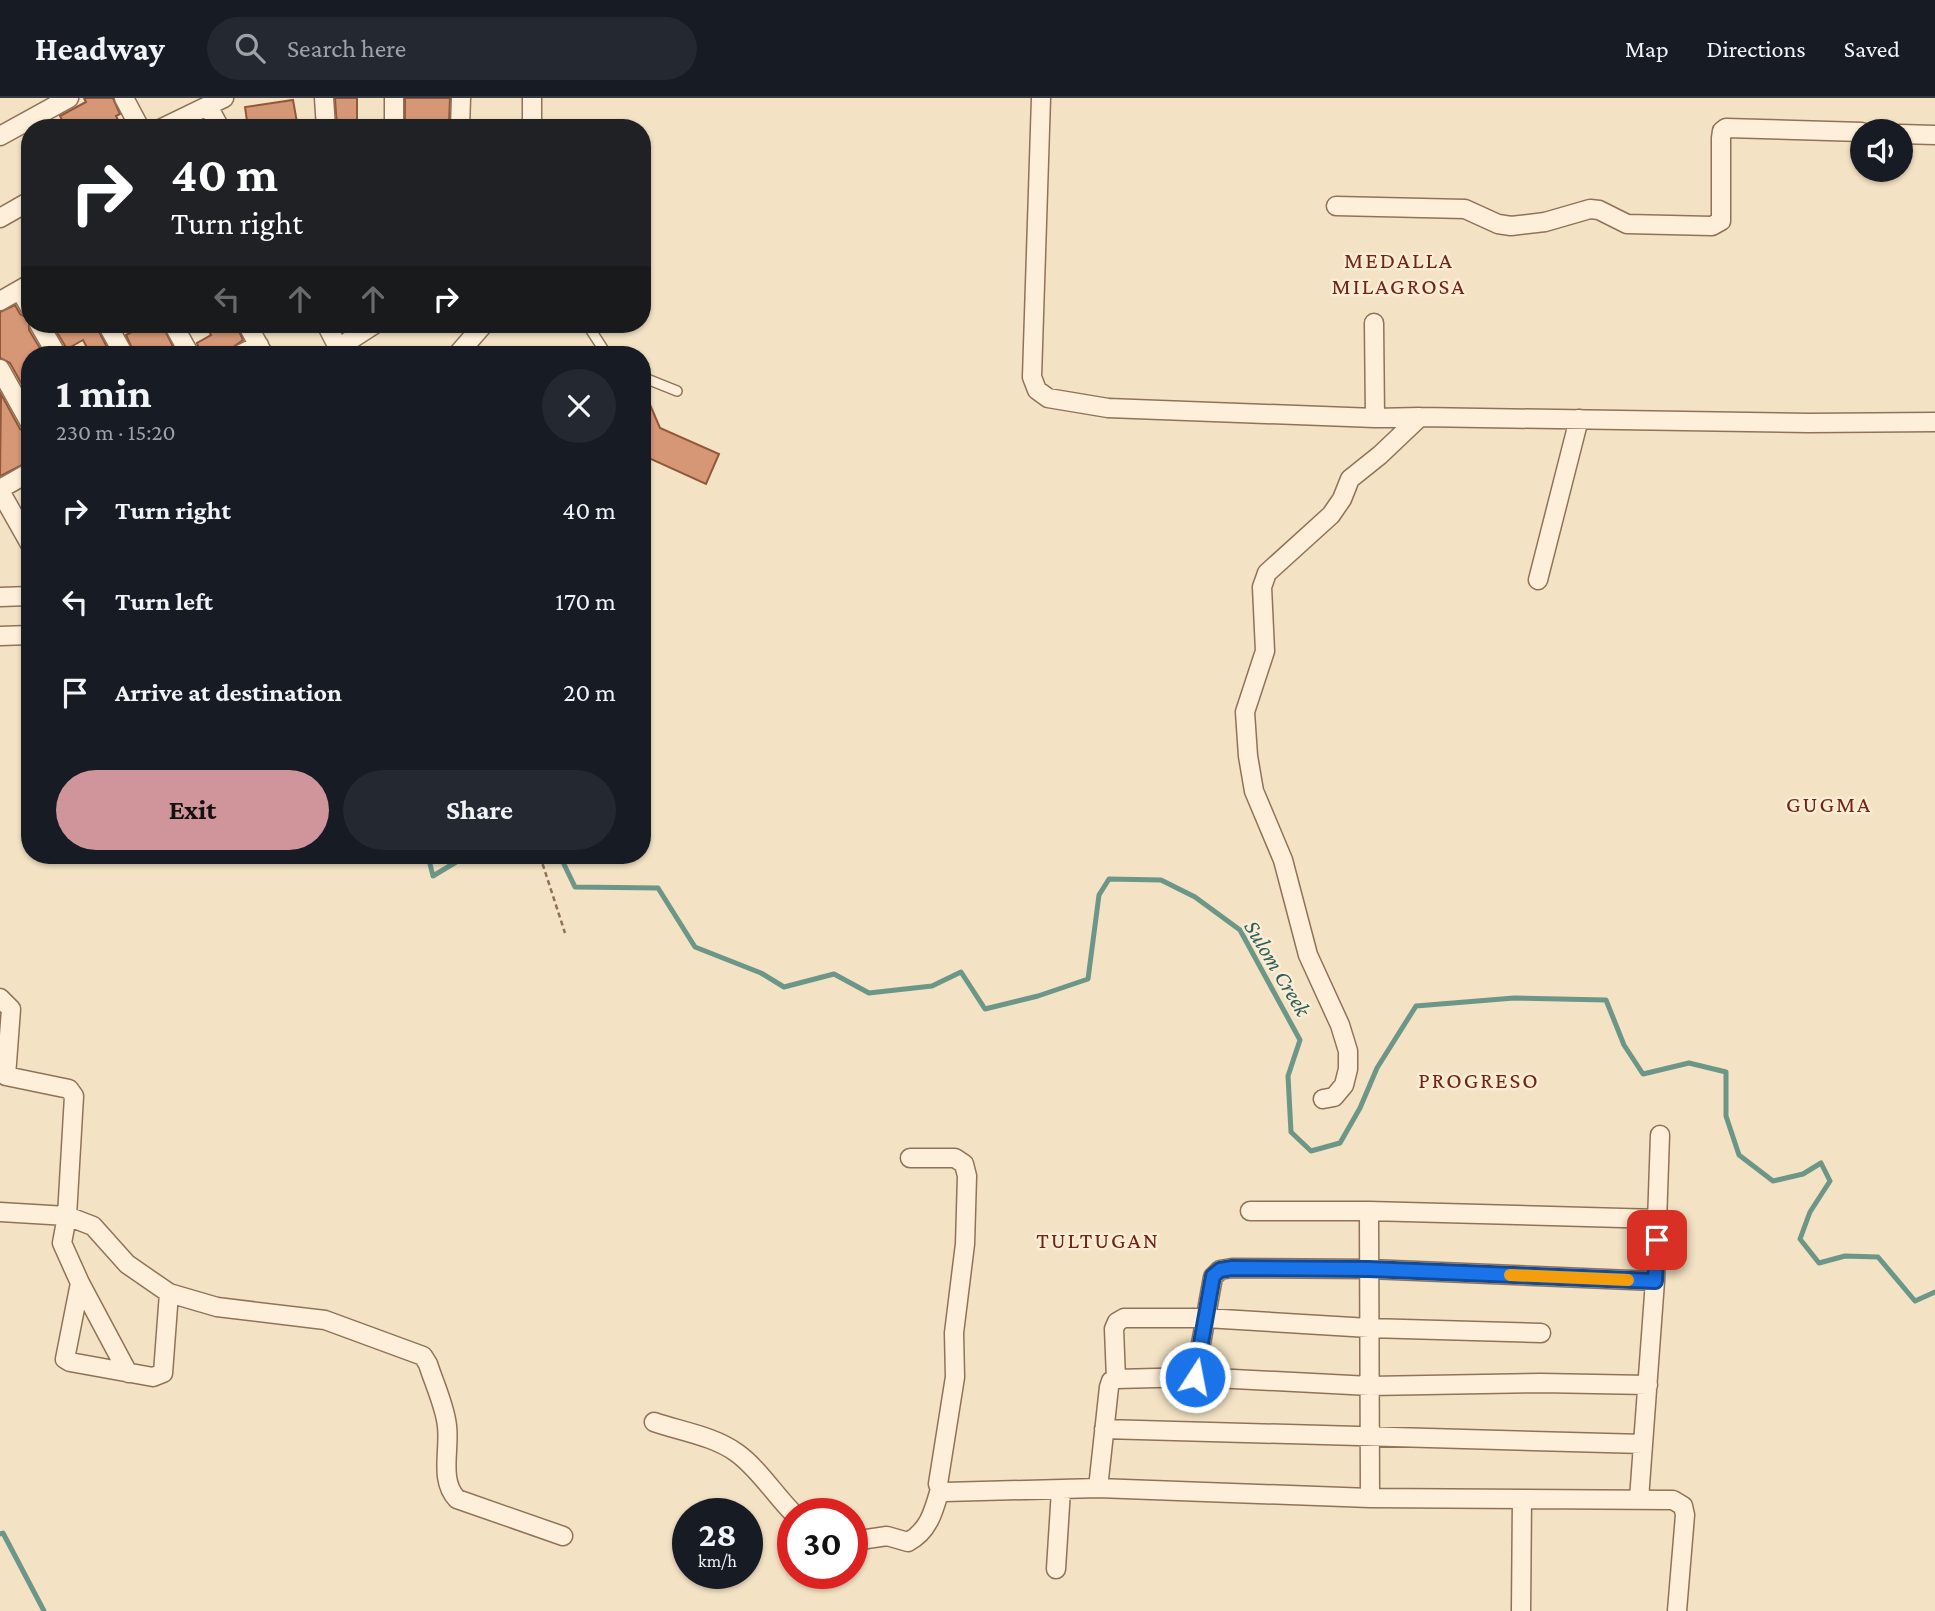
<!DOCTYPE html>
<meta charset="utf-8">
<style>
body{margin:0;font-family:"Crimson Pro",serif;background:#242831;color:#f1f3f6;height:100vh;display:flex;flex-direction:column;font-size:26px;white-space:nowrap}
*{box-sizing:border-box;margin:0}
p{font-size:23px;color:#9ea1a6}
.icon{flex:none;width:38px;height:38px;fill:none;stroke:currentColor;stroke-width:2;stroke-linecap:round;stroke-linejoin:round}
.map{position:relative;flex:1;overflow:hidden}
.side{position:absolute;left:21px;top:248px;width:630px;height:518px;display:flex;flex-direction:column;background:#171b24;border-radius:28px;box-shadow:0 2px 5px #0004}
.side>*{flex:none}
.hud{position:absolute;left:21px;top:21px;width:630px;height:214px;border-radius:28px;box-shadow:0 2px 5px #0004;background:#202124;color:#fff;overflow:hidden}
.controls{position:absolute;left:1850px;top:21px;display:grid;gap:14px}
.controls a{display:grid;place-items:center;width:63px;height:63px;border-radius:50%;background:#171b24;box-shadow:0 2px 5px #0004;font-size:35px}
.speed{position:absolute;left:672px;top:1400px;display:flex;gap:14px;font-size:35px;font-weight:700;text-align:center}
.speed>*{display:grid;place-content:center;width:91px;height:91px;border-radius:50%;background:#171b24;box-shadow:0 2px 5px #0004;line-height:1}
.speed small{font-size:18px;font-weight:400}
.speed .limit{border:10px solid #d22;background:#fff;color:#111}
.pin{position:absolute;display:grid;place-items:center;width:60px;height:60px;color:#fff;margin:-30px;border-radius:14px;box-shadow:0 4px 10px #0006}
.me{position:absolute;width:77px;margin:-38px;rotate:11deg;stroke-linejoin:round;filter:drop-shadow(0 0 5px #0008)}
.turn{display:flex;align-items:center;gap:24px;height:147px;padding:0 35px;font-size:32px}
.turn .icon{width:91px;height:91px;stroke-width:2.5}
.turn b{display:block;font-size:49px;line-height:60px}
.lanes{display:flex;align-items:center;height:66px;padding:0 35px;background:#0003;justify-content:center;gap:35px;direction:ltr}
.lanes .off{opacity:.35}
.round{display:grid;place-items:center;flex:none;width:74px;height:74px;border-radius:37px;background:#242831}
.head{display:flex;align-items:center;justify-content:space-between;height:119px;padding:0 35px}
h1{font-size:42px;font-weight:700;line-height:52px}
.primary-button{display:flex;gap:14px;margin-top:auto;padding:14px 35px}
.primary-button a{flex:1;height:80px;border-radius:42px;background:#d0949b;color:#111;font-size:28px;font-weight:700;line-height:80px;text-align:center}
.primary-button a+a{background:#242831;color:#f1f3f6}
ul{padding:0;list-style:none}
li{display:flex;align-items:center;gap:21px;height:91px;padding:0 35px}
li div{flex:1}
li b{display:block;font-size:26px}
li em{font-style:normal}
header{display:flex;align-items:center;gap:42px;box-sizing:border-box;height:98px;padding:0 35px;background:#171b24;border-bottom:2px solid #363941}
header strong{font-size:33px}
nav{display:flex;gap:38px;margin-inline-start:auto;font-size:24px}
.search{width:490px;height:63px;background:#242831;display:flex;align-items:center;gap:18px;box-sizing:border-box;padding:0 24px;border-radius:38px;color:#9ea1a6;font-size:26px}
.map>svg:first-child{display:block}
</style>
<header>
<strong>Headway</strong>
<div class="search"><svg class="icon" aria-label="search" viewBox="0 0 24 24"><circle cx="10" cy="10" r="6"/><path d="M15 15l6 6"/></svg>Search here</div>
<nav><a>Map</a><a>Directions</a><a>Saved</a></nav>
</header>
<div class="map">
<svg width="1935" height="1513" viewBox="0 0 1935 1513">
<rect width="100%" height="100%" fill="#f3e2c4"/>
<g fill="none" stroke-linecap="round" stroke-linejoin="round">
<path stroke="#6c9688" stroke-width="5" d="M428,758L433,778L466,758
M560,758L575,789L658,790L695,849L761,875L784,889L834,876L869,895L932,888L961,874L985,911L1038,898L1088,881L1099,797L1109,781L1161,782L1195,799L1240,832L1300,942L1288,978L1291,1034L1311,1053L1340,1045L1360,1010L1377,970L1416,908L1514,900L1606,902L1624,947L1643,976L1689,965L1726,974V1018L1739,1057L1773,1083L1803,1076L1821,1065L1830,1083L1810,1114L1800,1141L1819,1165L1845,1158L1878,1159L1915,1203L1935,1194
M0,1436L3,1435L44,1513"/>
</g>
<path fill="#d69776" stroke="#93573a" stroke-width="2" d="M84,0H113L120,16L116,18L122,30H99L96,24L83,30H66L60,18L86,4Z
M335,0H357V30H337Z
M405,0H450L449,25L425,24L424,30H405Z
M293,2L298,30H248L245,9Z
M15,207L20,216L29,221V232L44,257H30V301L10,265L0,260V214Z
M52,226H95L111,257H91L83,242L67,251Z
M147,226H162L177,257H135L126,237Z
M205,226H236L243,242L222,257H201L197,245L211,237Z
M642,288L660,330L719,356L706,386L649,360L642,363Z
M1,296L20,331L30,336V363L0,378Z"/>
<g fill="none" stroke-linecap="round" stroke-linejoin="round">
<defs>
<path id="lane" d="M587,226L607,257
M642,279L677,293"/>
<path id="street" d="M124,0L140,30
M324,0L326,30
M394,0V30
M532,0V30
M1041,0L1032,279L1037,292L1048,300L1108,310L1375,320L1420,319L1809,325L1935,324
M208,8L220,30
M162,30L224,0
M460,30L461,0
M1900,36L1935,37
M0,38L69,0
M1336,108L1465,111L1498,126L1511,128L1545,124L1590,111L1599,112L1627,126L1712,128L1721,123V40L1722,33L1726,30L1862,34
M0,120L30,103
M20,192L30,210
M0,203L30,186
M1374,225L1375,320
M39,226L57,257
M107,226L124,257
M173,226L190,257
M247,226L264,257
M326,226L342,257
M338,250L375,226
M239,257L259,247
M457,257L484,226
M0,271L30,325
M0,391L30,374
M0,393L30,446
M1538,482L1579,321
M0,499L30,498
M0,538L30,537
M0,900L11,911L6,978L69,991L74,998L67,1118L62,1145L80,1185L65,1261L70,1264L153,1279L163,1275L169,1195L127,1166L93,1128L67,1118L0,1114
M1323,1001L1334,999L1344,987L1348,971V953L1340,927L1308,857L1283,762L1254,693L1248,658L1245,614L1265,553L1262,489L1267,475L1331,417L1342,401L1350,381L1380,357L1420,319
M910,1060H955L964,1066L967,1078L965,1146L954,1235L955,1279L938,1386L940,1391L945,1394L1098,1390
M1250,1113H1369L1658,1121
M1369,1113L1370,1400
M80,1185L128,1275
M169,1195L217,1209L325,1222L423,1258L428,1266C434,1285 445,1308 447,1328C450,1353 439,1382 457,1401L563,1438
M1195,1279L1213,1179L1220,1172L1232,1170L1369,1171L1655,1183
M1116,1281L1114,1231L1117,1224L1124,1220H1206L1369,1230L1541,1235
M1648,1287L1541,1285L1370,1288L1195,1279L1116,1281L1111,1283L1109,1289L1098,1390L1370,1400L1673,1402L1683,1408L1685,1417L1677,1513
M654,1324C680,1333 714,1338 737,1355C759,1371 774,1396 794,1416
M1104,1331L1643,1346
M1639,1401L1655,1183L1660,1037
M852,1441L860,1442L887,1438L908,1444C929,1433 934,1412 940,1391
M1056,1471L1061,1392
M1521,1513L1522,1401"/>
</defs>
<use href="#lane" stroke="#917258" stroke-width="12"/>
<use href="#street" stroke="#917258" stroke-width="21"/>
<path stroke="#917258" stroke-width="2.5" stroke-dasharray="5 3.5" stroke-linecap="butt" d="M540,758L565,835"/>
<use href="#lane" stroke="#fdefd9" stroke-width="9"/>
<use href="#street" stroke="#fdefd9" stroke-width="18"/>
</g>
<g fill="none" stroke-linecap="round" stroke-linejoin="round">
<defs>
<path id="route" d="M1195,1279L1213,1178L1220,1172L1232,1170L1369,1171L1655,1183L1657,1142"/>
</defs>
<use href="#route" stroke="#114b97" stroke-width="18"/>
<use href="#route" stroke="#1a73e8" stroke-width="12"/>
<path stroke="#f59e0b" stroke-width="12" d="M1510,1177L1628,1182"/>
</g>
<g text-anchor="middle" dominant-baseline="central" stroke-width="5" stroke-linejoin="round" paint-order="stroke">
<g font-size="23" letter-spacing="2" fill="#712417" stroke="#faecd5">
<text x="1399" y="162">MEDALLA<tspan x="1399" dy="26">MILAGROSA</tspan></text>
<text x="1829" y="706">GUGMA</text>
<text x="1479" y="982">PROGRESO</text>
<text x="1098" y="1142">TULTUGAN</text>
</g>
<g font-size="23" font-style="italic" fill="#2b6159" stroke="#faecd5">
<text transform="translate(1278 870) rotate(59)">Sulom Creek</text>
</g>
</g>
</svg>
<div class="controls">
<a><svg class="icon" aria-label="sound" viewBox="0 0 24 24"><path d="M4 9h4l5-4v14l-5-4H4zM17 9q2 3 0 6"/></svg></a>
</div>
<div class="speed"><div>28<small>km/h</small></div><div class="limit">30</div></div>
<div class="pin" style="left:1657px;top:1142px;background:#d93025"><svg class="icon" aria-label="arrive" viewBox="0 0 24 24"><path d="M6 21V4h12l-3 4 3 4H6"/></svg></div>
<svg class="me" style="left:1195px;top:1279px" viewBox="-20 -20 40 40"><circle r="17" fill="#1a73e8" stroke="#fff" stroke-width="3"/><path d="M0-11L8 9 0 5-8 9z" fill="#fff"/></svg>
<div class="hud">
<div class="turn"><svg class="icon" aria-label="right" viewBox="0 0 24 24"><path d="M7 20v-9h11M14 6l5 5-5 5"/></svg><div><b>40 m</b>Turn right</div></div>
<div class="lanes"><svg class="icon off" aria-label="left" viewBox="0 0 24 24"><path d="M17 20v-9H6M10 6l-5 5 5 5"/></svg><svg class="icon off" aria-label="ahead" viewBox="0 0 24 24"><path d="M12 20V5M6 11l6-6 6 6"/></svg><svg class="icon off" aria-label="ahead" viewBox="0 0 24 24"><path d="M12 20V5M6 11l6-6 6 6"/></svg><svg class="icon" aria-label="right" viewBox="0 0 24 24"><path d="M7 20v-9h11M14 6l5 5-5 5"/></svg></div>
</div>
<section class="side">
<div class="head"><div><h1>1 min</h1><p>230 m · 15:20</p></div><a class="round"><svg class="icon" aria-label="close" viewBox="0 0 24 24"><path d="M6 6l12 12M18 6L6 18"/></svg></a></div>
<ul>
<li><svg class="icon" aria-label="right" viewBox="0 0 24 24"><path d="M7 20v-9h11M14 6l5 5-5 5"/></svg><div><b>Turn right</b></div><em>40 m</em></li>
<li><svg class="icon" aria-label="left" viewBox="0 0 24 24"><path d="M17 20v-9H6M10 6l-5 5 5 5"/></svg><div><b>Turn left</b></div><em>170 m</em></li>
<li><svg class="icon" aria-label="arrive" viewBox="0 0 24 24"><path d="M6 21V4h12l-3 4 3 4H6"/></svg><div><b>Arrive at destination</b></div><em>20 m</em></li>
</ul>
<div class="primary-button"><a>Exit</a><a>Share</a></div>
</section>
</div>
